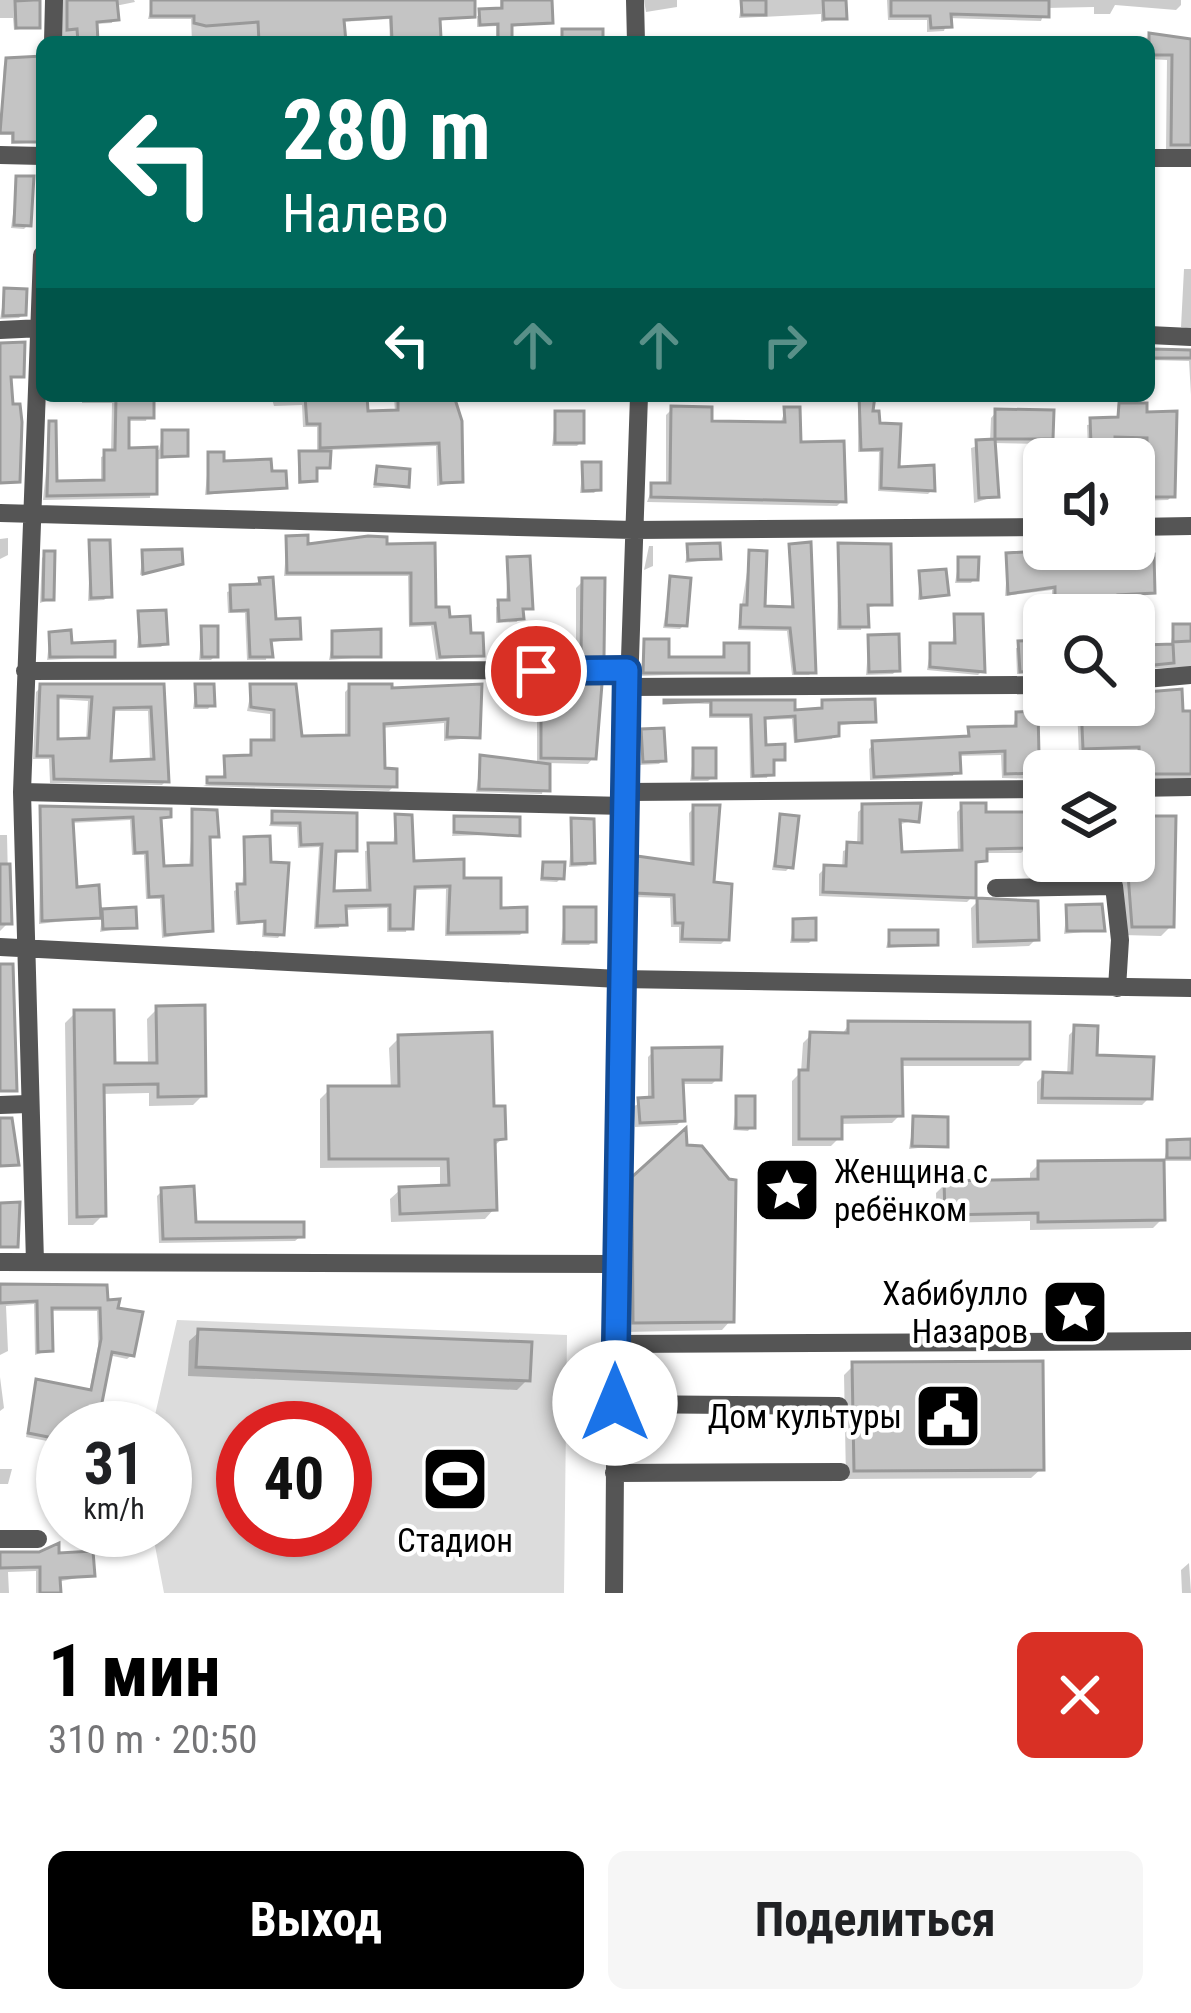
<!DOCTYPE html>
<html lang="ru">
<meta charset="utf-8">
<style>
body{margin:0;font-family:"Roboto Condensed",sans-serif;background:#f6f6f6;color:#202124;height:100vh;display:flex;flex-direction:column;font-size:45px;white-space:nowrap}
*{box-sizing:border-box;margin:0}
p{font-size:39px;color:#757577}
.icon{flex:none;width:66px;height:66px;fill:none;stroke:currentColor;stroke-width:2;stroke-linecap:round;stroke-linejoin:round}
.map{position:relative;height:1593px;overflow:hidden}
.drawer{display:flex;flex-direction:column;background:#fff;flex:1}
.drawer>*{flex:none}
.top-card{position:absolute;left:36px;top:36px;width:1119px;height:366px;border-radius:18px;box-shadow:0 3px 9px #0004;background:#00695c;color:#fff;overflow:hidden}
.controls{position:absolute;left:1023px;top:438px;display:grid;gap:24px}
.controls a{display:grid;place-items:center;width:132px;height:132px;border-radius:18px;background:#fff;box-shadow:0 3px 9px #0004;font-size:60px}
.speed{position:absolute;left:36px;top:1401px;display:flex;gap:24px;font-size:60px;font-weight:700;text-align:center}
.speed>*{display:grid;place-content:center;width:156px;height:156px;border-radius:50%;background:#fff;box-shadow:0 3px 9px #0004;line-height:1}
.speed small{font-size:30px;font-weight:400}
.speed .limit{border:18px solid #d22;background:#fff;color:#111}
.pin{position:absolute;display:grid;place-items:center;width:102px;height:102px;color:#fff;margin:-51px;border:6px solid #fff;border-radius:50%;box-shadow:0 3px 12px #0007}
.me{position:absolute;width:132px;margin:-66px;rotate:0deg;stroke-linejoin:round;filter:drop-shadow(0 0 9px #0008)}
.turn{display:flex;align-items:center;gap:42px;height:252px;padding:0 48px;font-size:54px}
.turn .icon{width:156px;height:156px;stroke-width:2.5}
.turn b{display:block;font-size:84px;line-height:102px}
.lanes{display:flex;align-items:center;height:114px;padding:0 48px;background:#0003;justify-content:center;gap:60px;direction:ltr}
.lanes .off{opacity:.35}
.round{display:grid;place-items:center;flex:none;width:126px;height:126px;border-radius:18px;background:#f6f6f6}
.head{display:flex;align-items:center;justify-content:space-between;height:204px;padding:0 48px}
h1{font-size:72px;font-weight:700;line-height:90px;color:#000}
.cta{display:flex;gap:24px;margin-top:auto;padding:24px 48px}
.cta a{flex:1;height:138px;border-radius:18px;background:#000;color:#fff;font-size:48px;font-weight:700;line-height:138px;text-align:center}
.cta a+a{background:#f6f6f6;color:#202124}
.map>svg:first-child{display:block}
</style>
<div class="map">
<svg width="1191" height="1593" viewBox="0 0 1191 1593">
<rect width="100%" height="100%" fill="#fff"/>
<path fill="#dcdcdc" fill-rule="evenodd" d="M177,1320L567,1335L564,1593H164L152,1530H165V1428H152ZM243,1428H345V1530H243Z"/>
<path fill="#0003" fill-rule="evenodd" d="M0,0H39L37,26L14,30L13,18H0Z
M62,0H134L135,2L115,6L112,23L94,24L95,42H62Z
M217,0H472V16L437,21L438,37L427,42H390L389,19L341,22L343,42H192L191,19H148L152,3Z
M500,0H549L550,22L509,27V42H496V26L477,27V16L500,11Z
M644,0H677V7L646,12Z
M742,0H843L844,17L821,22V14L739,18Z
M887,0H1181V5L1176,10L1115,5L1110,14H1094V7L1046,8L1041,21L948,18L944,31L927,32V20H888Z
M1128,36L1191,42V152L1166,150L1167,60L1149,59V42H1122Z
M42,59V142L11,144V135H0L4,64Z
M18,179L28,225L24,229L11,228Z
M1184,269H1191V329L1181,327Z
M5,291L23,314L19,318L0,319Z
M1153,352L1191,353V395L1189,361L1149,360Z
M82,396H228L151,401L146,421H126V451L159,450L163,433L185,455L154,460L150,498L43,500L51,424L55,484L101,483V457L111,453L112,403H82Z
M271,396H364L365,414L395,413L394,396H456L460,481L437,486L436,446L328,450L327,467L314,470L311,483L298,484V457L317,454V427H303L302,405L274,406Z
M858,396H872L870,414L896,470L932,490L928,494L878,491L879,452H858Z
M1120,406H1144L1172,496L1168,500L1134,501V487L1144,486V441L1088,447L1087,425L1116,420Z
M672,409L709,424L780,425L785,410L798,445L843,500L837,506L647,502L653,486H666V415Z
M996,412L1051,438L1045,444L993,443L996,496L974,503L971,448L990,442L991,418Z
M556,414L581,442L577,446H552Z
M209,455L221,465L284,486L205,495Z
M583,465L598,489L594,493H580Z
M378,469L406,486L373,488Z
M8,538V555L0,559V539Z
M287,539L306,547L432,546L433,611L468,636L479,655L436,660L431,626L409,627L408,576H284Z
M91,543L109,596L104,600L88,601Z
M649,546H653V566L644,570Z
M839,546L889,603L865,608L861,630H837Z
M689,547L718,558L685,563Z
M791,547L813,671L809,675H792L787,631L738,630L750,553L762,609L791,610Z
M143,553L180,563L140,575Z
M46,554L52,599L40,603L42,558Z
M1008,556L1069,558L1152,592L1115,597L1111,614L1052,615V590L1005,596Z
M508,560L530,607L520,612L517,622L496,623V607L506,603Z
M959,560L975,578L971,583H955Z
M920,574L946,594L918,600Z
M671,580L684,625L680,629L663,628Z
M261,581L273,622L298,638L268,643L266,660H247L245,613H228L227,592Z
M583,581L601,655L594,662H576V588Z
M140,614L165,643L161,647L137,648Z
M955,617L982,671L978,675L927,670L931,646H952Z
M1174,627H1191V667L1134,669V647H1170Z
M202,629L215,656L211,660H199Z
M334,634L378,656L329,660Z
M50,635L69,646L112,656L47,660Z
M869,638L897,669L893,674L866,675Z
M536,641L537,652L525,654L524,643Z
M645,642L666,660H721L725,646L746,672L640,676Z
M1044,643V672L1017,674L1016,648Z
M41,687H162L166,781L162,785L50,783L49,759H33L36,692ZM55,699L88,701L86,741L56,742ZM111,711H148L150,762L108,764Z
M196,687L212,704L208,709H193Z
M252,687H293L299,739L345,738V692L350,687L389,691L479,687L477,737L444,741V723L381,728L382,771L394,786L389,791L203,786L222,780L226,759L248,758L253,743H270V714L247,711Z
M542,687L593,758L588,764L547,763L542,794L476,792L481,758L537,765V692Z
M1134,697L1191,714V779H1135L1134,752L1090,753L1044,771V779L1002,778L1001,755L957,756L953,776L870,780L869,749L874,744L965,739L970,730L1012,729L1017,714L1036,758L1079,757L1077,705H1134Z
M674,703H792V713L819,712L823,703L873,721L836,726L832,739L794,743L792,719L762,720L763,748L782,759L771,763L767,778H750L749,718H709V704Z
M643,732L663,760L659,764L640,765Z
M694,751L713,777L708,781H690Z
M963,806L1027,847L1021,853H984V860L973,866V896L967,902L819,896V874L825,868L842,869L843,851L857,846L858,812L864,807L916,820L897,825L899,855L958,854L957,812Z
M694,808L726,939L721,944L679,943V927H671L670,898L632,897L638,859L690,867L689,813Z
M41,809L168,816L158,820L161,869L189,868L193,812L216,836L207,840L210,930L162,938L160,899H146L144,855H132L130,820L70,823L74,890L98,917L39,924Z
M274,814L354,816V850L333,854L331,895L366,893L365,851L393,846L396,817L411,864L461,881L524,931L520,935L445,936L446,889L412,890L406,932H387V908L343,910L339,928L314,929L319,847L298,848L297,827L269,826Z
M781,817L790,867L786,871L772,870Z
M456,819L517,834L452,836Z
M1134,819L1171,926L1161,936L1123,935L1120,861H1134Z
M573,821L591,862L587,866L569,867Z
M0,835H7L9,922L0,931Z
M246,840L281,934L278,938L262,937L263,923L236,925L234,891L242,887Z
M544,865L561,878L557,882L540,881Z
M978,901L1036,939L1029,946L972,948L971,908Z
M1067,908L1102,930L1064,934Z
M565,910L593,941L589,945H561Z
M103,912L134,926L100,932Z
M794,922L813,939L809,943H790Z
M890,933L935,944L886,948Z
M157,1009L203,1095L193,1105L149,1106V1093L101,1094L103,1215L93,1225H68L65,1023L75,1013L112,1066H148L147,1019Z
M849,1024L1027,1058L1019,1066H900V1115L892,1123L839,1124V1138L831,1146H792V1081L801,1072L803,1043L811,1035L841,1036Z
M1076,1028L1094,1057L1149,1098L1142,1105L1037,1104V1082L1044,1075L1067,1076L1069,1035Z
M399,1038L491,1109L503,1138L492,1148L494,1209L485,1219L391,1222L390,1199L400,1190L440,1188V1167L320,1168V1099L330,1089H391L389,1048Z
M654,1051L718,1078L712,1084H680L682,1120L677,1125L635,1127L634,1106L648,1100V1057Z
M737,1099L752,1126L748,1131L733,1130Z
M914,1119L945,1145L909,1149Z
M1191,1142V1161H1164L1168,1143Z
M1039,1164L1162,1219L1153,1228L1030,1230V1221L937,1223L936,1193L945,1184L1030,1183V1173Z
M634,1179L731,1320L722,1330L625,1332L623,1189Z
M162,1191L193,1225L301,1236L295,1241L159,1243L157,1196Z
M0,1288L105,1303L132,1355L127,1359L108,1355L94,1428H63V1444L26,1437L37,1383L89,1393L98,1346L97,1311H49L50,1350L35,1355L34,1304L6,1306L8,1351L0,1355Z
M199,1332L527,1380L517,1390L188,1376L189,1341Z
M854,1365L1041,1469L1031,1478L846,1479L844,1375Z
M0,1377L4,1408L0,1411Z
M0,1469H12L8,1484H0Z
M55,1484H63V1517L51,1516Z
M0,1555L56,1557L92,1575L57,1582L58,1593H36V1571L8,1572L9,1593H0Z
M1189,1563L1191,1593H1182L1181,1570Z"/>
<path fill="#c4c4c4" stroke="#999" stroke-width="3" fill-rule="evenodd" d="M33,0H40V28H16L15,1Z
M67,0H117L119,20L97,22L98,42H78L77,29L67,30Z
M151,0H475V17L440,19L441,38L392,41L391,17L344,20L346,42H259L258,22L206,26L194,23V16H151Z
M502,0H552L553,23L512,25V42H498V24L480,25L479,9L502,8Z
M741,0H766V15H742Z
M823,0H846L847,19H824Z
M891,0H1049V17L951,14L952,27L931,28L930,16H891Z
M562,29H603V42H562Z
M1149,33L1191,39V145H1171L1172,55H1149Z
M42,56L40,142H13V133H0L6,58Z
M16,176H34L31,226L14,225Z
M4,288L27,289L26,315L3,316Z
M25,342L24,377H11L13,404H20L22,422L20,482L0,483V343Z
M1152,349L1191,350V358H1152Z
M116,396H154V418H129V448L157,447V494L47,496L49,421H56L57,481L104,480V450H115Z
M305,396H367L368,411L398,410V396H454L462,421L463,482L441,483L439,443L320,448V424H307Z
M859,396H875L873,411H879L880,423L901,424L899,467L934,465L935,491L881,488L882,449L861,450Z
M1119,403H1147V412L1177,411L1175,497H1134V484L1147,483V438L1115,437V443L1091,444L1090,418L1118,417Z
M671,406L712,407V421L785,422L784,407H800L801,442L844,441L846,502L651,497V483H670Z
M995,409L1054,410L1053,439H995L999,497L979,498L976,440L995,439Z
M555,411H584V443H555Z
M162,430H188V456L162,457Z
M299,451H331L330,468H317V481L300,482Z
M208,452H224V461L271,459L272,471H286L287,488L208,493Z
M582,462H601V490L583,491Z
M377,466L410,469L409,487L375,484Z
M308,535V544L368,536L387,537V544L435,543L436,607H449L450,617L470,616L471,633H483L484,656L440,657L435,623L411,624V573H287L286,536Z
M89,540H110L112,597L91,598Z
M811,542L816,673H795L790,628L740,627L741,605H747L749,550L767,551L765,606L793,607L789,544Z
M720,543L721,559L688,560L687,544Z
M838,543L891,544L892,605H868L869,627H840Z
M182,549L183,564L143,574L142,550Z
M1072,549V555L1154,554L1155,593L1118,595L1119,611L1072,615H1055V587L1008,594L1006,553Z
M44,551H55L54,600H43Z
M530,556L533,609H523L524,619L499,621L498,600H509L507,557Z
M958,557H979L978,580H958Z
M946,569L949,595L921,598L919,571Z
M670,576L691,578L687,626L666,625Z
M273,577L276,619L300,618L301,639L271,640L273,657H250L248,610L231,611L230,585L260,584L259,578Z
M582,578H605L604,657H581Z
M166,610L168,644L140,646L138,611Z
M954,614H983L985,672L930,667V643H955Z
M1173,624H1191V641L1173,642Z
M201,626H218V657H202Z
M381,629V657H332V631Z
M71,630L72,643L115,641V657H50L49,632Z
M899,634L900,671L869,672L868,635Z
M644,639H669V657H724V643H749V673H643Z
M1044,640V670L1020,672L1018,641Z
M1173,644L1174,663L1144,666L1143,645Z
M40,684H164L169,782L54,779L53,756H37ZM58,696L92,697L89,738L58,739ZM151,707L154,759L111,761L114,708Z
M195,684H214L215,706H196Z
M250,684H296L302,736L349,735V684H392V688L482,684L480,738L447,737L448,719L384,724L385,768L397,769V787L207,783V777H225L224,756L251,755V740H274V710L251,707Z
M541,684H602L596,759L541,758Z
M1182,689L1183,711H1191V774H1140L1139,747L1083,749L1081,705H1134V693Z
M875,699L876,722L839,723V736L796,741L795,716L765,718L766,745L785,744V760H774V775L753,776L751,715H711V701L664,703V700H795V710L822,708V700Z
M1038,711L1039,755L1093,753L1094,771L1005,774V751L960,753L961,773L874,777L872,741L969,736L968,727L1016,726V712Z
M664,728L666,761L643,762L641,729Z
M693,748H716V778H693Z
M480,755L550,764V791L479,789Z
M921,803L919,822L900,820L902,852L962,850L961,803H986V812H1029L1030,848L987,849V861L976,862V898L823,892L824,865L846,866L847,842L862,843V804Z
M693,805H720L714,882L732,884L729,940L682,939L683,923H675L674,895L635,893L637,856L693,864Z
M40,806L171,809V817L161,818L164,866L192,865V809L217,810L219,837H210L213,931L165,935L163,896L149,897L147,852L135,853L133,817L73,820L77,887L99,885L101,918L42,921Z
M272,811L357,813V851H336L334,891L370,890L368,843H396L395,814L412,815L414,861L464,859V878H501V908L527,907V932L448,933L450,886L415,887L413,929H390V905L346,906L347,925L317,926L322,844L301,845L300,823H272Z
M780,814L799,816L793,868L775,866Z
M454,816L520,817V836L454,832Z
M1134,816H1176L1174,927H1132L1127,861H1134Z
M571,818L594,819L595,863L572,864Z
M270,836L271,862L289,863L284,935L265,934V921L239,923L237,884H245L244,837Z
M543,862H565L564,879L542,878Z
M0,864H10L12,924H0Z
M977,898L1038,901L1039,940L978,942Z
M1102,904L1105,931H1067L1066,905Z
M136,907L137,928L103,929L102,909Z
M564,907H596V942H564Z
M816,918V940H793V919Z
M889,930H938V945L889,946Z
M0,964H13L17,1091H0Z
M205,1005L206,1096L158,1097V1084L104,1085L106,1216L77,1217L74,1010H114L115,1063H157L156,1006Z
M848,1021L1030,1022V1059H902L903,1116L842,1117V1139H799V1070H808L810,1032L848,1033Z
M1074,1025L1098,1026L1097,1055L1154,1057L1152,1099L1042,1098L1043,1072L1072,1073Z
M492,1032L494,1106H505L506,1139L495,1140L497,1210L400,1214L399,1187L449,1185L448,1159H329L328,1086H399L398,1035Z
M722,1047L721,1080H683L685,1121L640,1123L638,1098L653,1097L652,1048Z
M736,1096H755V1128H736Z
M913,1116L948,1117V1147L912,1146Z
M0,1118H12L19,1165L0,1166Z
M686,1128L687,1145L702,1146L729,1179L736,1180L734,1322L633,1323L632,1177Z
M1191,1139V1158H1167V1140Z
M1164,1160L1165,1220L1038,1222V1213L945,1215L944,1181L1038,1179V1161Z
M194,1186L196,1222H304V1237L163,1239L161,1188Z
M20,1202L18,1247H0V1203Z
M0,1284L107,1285L108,1300L120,1299L118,1308L143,1312L134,1356L112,1352L97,1428H63V1440L28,1433L36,1379L91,1390L101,1339L100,1308H52L53,1351L38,1352L37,1301L0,1303Z
M198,1329L532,1342L530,1381L196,1367Z
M1043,1361L1044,1470L854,1471L852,1362Z
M59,1543V1553L93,1551L95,1576L60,1578L61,1593H40V1567L0,1568V1552H39Z"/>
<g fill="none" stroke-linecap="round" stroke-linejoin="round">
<path stroke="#555" stroke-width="18" d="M635,0L636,42
M53,42L54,0
M0,155L42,156
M1149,158H1191
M0,330L42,328
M1149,335L1191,337
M0,513L633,530L1044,527
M1134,527L1191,526
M25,671L627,670
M1134,680L1191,675
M627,687L1044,685
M1134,788L1191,787
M22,792L625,806
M626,792L1044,789
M996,888L1114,886L1120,940L1117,988
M0,947L619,979L1191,988
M0,1105L28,1104
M0,1262L615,1264
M35,1262L22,792L42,255
M615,1344L1191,1341
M615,1404L839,1406
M614,1473L841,1472
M0,1539H38
M614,1593L619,979L639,396"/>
</g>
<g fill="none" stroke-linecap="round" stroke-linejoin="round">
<defs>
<path id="route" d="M536,671L627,670L615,1403"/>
</defs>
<use href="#route" stroke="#114b97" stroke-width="30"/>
<use href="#route" stroke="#1a73e8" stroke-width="21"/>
</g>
<defs>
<symbol id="sight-square" viewBox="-11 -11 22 22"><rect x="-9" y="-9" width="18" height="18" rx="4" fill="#000" stroke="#fff"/><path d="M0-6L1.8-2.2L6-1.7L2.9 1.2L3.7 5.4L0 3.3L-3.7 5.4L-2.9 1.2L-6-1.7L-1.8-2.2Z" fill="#fff"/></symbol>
<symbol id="civic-square" viewBox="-11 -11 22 22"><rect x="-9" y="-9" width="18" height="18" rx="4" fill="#000" stroke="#fff"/><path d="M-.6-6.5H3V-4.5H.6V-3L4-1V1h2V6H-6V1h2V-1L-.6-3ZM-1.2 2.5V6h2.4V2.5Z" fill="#fff"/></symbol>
<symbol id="stadium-square" viewBox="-11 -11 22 22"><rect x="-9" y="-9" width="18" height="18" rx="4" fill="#000" stroke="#fff"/><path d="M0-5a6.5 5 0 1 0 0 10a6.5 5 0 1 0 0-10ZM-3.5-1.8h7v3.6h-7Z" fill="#fff"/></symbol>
</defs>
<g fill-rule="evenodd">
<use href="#sight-square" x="749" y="1152" width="76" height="76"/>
<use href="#sight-square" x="1037" y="1274" width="76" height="76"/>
<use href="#civic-square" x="910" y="1378" width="76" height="76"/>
<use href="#stadium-square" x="417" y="1441" width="76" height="76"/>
</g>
<g text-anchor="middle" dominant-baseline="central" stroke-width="9" stroke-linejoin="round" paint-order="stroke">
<g font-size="33" fill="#000" stroke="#fff" text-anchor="end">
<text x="834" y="1171" text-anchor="start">Женщина с<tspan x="834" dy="38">ребёнком</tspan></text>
<text x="1028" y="1293">Хабибулло<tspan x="1028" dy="38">Назаров</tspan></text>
<text x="902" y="1416">Дом культуры</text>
<text x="455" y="1540" text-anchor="middle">Стадион</text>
</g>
</g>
</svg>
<div class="controls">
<a><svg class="icon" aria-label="sound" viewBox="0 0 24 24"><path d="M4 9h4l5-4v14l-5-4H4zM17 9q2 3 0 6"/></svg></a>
<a><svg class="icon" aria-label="search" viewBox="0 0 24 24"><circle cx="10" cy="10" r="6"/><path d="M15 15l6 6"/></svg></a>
<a><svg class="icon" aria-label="layers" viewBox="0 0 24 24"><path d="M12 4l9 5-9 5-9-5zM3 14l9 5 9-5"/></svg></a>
</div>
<div class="speed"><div>31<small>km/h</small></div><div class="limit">40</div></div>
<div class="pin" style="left:536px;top:671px;background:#d93025"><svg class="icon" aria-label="arrive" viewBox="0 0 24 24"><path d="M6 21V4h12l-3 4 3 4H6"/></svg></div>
<svg class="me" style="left:615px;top:1403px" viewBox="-20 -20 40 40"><circle r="19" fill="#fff"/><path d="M0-13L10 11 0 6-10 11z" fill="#1a73e8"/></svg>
<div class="top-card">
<div class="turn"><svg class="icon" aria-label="left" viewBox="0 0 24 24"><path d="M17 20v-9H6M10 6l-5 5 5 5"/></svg><div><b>280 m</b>Налево</div></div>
<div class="lanes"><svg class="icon" aria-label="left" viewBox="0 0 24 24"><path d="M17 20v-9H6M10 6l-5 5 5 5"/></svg><svg class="icon off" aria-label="ahead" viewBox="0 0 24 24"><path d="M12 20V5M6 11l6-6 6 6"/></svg><svg class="icon off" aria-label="ahead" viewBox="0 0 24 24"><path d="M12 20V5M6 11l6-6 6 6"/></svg><svg class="icon off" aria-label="right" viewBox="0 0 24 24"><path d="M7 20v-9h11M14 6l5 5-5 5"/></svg></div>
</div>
</div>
<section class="drawer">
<div class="head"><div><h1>1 мин</h1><p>310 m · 20:50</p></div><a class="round" style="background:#d93025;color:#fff"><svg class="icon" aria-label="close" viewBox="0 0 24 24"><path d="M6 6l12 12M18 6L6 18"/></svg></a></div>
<div class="cta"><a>Выход</a><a>Поделиться</a></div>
</section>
